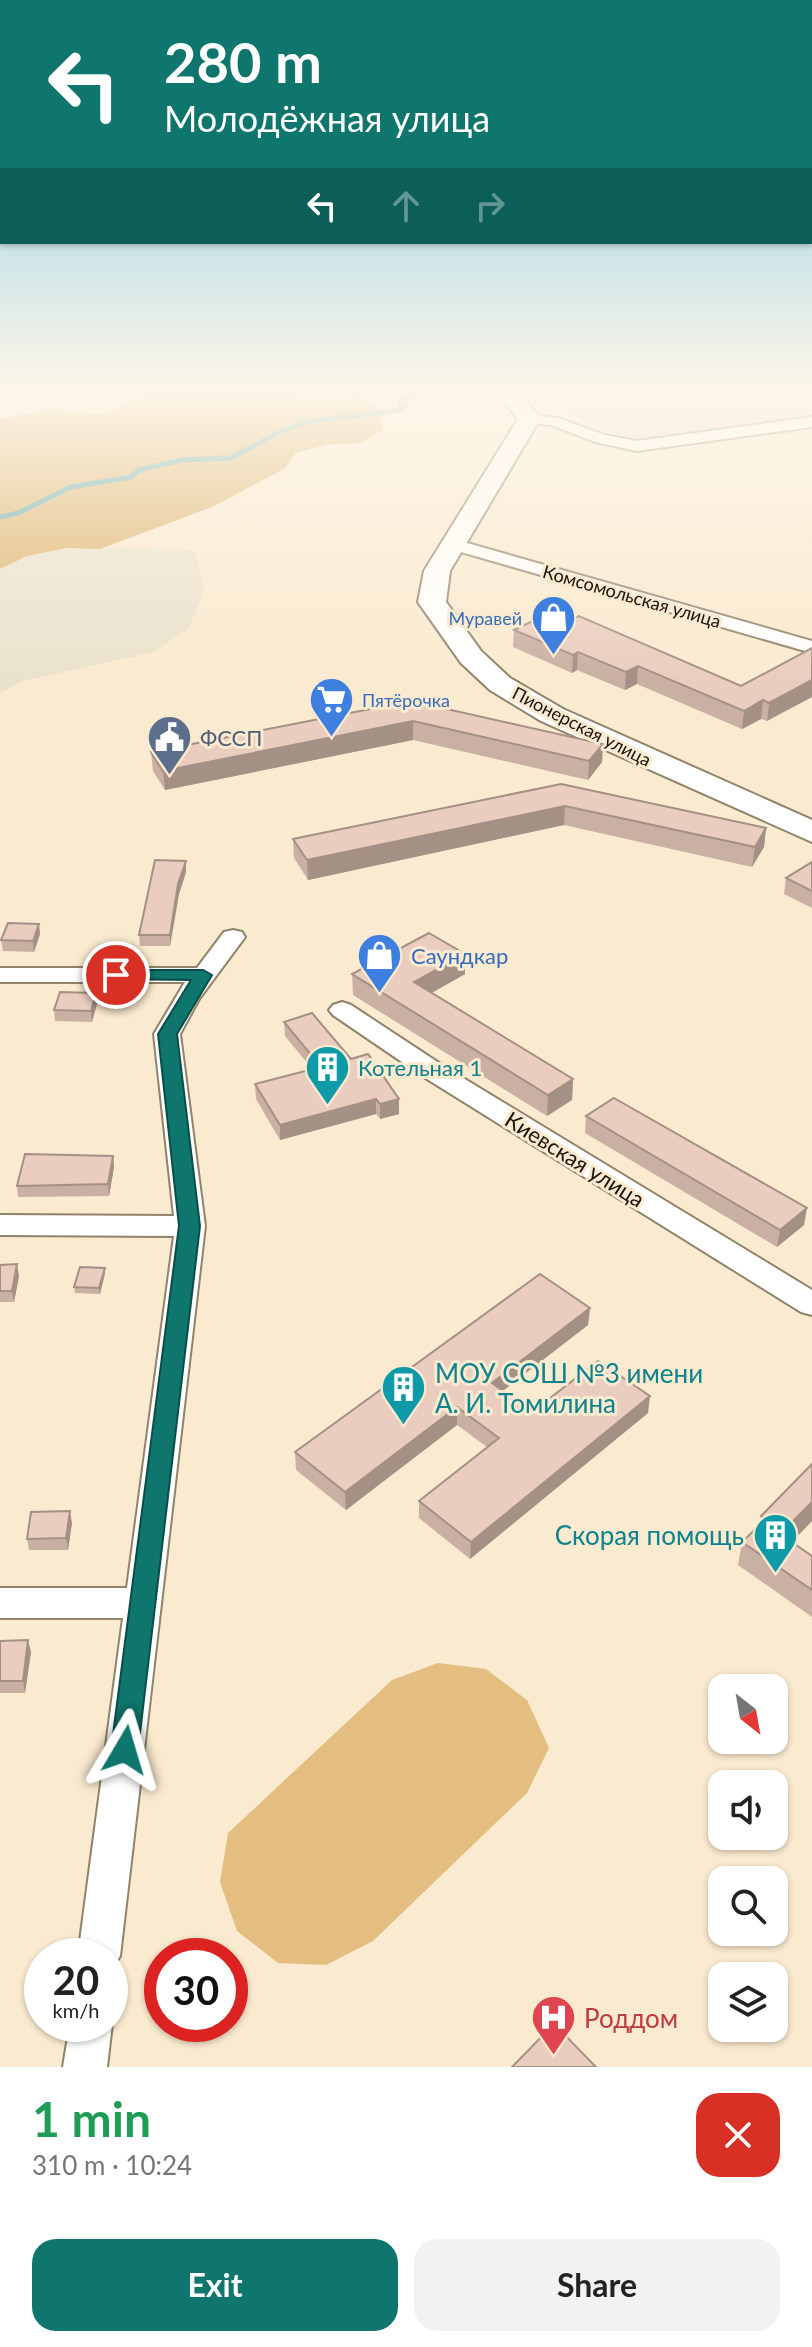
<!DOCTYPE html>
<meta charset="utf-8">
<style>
body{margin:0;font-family:Lato,sans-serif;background:#f2f2f2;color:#222;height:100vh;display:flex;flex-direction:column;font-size:30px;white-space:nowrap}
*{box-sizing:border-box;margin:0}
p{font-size:26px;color:#767676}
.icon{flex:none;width:44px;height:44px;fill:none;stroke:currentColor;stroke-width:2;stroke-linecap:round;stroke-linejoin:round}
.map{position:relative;height:2067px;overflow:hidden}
.details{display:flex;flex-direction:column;background:#fff;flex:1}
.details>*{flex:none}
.banner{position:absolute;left:0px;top:0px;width:812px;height:244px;box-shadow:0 2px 6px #0004;background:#0f766e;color:#fff;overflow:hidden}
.needle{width:52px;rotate:149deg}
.tools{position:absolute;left:708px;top:1674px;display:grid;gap:16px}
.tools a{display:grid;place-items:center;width:80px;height:80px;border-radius:16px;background:#fff;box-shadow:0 2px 6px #0004;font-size:40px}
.speed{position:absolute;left:24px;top:1938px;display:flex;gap:16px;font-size:40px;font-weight:700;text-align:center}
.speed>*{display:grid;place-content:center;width:104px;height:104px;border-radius:50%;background:#fff;box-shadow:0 2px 6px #0004;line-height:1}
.speed small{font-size:20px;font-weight:400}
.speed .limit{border:12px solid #d22;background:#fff;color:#111}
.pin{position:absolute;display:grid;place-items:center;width:68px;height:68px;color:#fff;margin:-34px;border:4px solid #fff;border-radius:50%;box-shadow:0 2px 8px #0007}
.me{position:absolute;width:88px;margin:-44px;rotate:7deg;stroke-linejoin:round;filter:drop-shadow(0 0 6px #0008)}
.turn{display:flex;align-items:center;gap:28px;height:168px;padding:0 32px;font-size:36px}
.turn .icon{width:104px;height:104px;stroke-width:2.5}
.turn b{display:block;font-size:56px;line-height:68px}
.lanes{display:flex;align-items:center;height:76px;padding:0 32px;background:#0003;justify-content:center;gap:40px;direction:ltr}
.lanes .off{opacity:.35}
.round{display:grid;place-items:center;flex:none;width:84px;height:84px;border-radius:24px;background:#f2f2f2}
.headline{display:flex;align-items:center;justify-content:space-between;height:136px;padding:0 32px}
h1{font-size:48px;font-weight:700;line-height:60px;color:#1e9e55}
.cta{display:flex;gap:16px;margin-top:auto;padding:16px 32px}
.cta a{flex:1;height:92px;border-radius:24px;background:#0f766e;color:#fff;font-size:32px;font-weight:700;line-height:92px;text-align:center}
.cta a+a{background:#f2f2f2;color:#222}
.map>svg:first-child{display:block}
</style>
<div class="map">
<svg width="812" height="2067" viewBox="0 0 812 2067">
<rect width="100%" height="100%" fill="#faeacf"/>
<path fill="#eae2cc" d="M548,391H812V416L653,440L626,437L585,423L559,407L546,394Z
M67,548L186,549L195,553L204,590L189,628L154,652L23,681L0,693V569L27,556Z"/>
<path fill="#e3be80" d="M438,1663L486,1669L527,1700L549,1748L527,1793L373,1941L326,1965L278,1963L237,1931L220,1882L228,1833L392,1680Z"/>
<path fill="#daaf66" d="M152,391H286C310,406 329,400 355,393L380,411L383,429L361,443L325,445L296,453L284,469L214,506L164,525L100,549L67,548L27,556L0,569V419L44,410L104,414Z"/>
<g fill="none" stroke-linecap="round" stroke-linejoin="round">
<path stroke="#53a2a5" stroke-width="5" d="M0,517L18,513L71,487L131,477L139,470L182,460L231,458L279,432L306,422L401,410L406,406L401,405L400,399L424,391"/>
<defs>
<path id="street" d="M529,414L558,418L605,435L637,441L812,417V427L637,451L595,442L551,425L524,422L521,419Z
M453,539L812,641V653L447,548L444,544Z
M233,930L242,932L245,937L199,999L180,1034L205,1226L120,1956L110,1972V1956H78L123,1618H0V1588H127L174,1236L0,1235V1215L174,1216L154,1034L185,982H0V968H197L224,932Z
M342,1002L351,1005L445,1067L812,1290V1315L801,1312L427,1079L333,1015L329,1010L333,1005Z
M110,2018L112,2024L107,2067H63L70,2024H110Z"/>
<path id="secondary" d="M496,391H518L540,419L450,571L446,602L481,651L510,678L563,709L812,820V842L541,721L490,690L461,663L418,602L424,571L518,419Z"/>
</defs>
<use href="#street" stroke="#91826a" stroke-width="4"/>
<use href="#secondary" stroke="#91826a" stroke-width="4"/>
<use href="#street" fill="#fff" fill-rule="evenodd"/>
<use href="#secondary" fill="#fff" fill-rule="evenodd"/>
</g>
<path fill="#c9b0a3" d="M566,622L741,686L812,648L767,721L761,719L742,729L637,684L625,690L577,670L572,673L513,647L514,630Z
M411,701L603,744L602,762L588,780L413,740L165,790L153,771L151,752Z
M561,784L766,828L764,847L752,867L564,825L308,880L294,858L293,839Z
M812,862V908L784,894L786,878Z
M186,872L179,894L170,946H140L139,935Z
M40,934L34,952L3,951L1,940Z
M465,954V974L431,993L573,1079L572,1100L547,1116L353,995L352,974Z
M96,993L97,1004L92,1022L55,1021L54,1010Z
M284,1022L351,1059L399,1099V1114L380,1119L376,1114L280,1140L256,1099L255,1084L312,1069L285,1036Z
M586,1116L804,1225L777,1247L585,1133Z
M113,1156L114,1167L109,1196L18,1197L17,1186Z
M0,1265L19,1276L14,1302H0Z
M105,1273L100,1294L75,1293L74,1287Z
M590,1308L588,1325L503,1391L532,1412L648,1413L470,1559L419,1518V1501L487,1447L457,1425L346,1510L296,1470L295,1452Z
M761,1516L812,1521L792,1542L812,1556V1617L738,1565L742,1542L759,1526Z
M72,1523L68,1550H29L27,1539Z
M0,1641L31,1652L25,1693H0Z"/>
<path fill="#a49085" d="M578,652L577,670L572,673L573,655Z
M638,666L637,684L625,690L626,672Z
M812,680V697L767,721L769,703Z
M763,700L761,719L742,729L744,711Z
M413,721V740L165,790L163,771Z
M603,744L602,762L588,780L589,761Z
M565,806L564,825L308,880L307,860Z
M766,828L764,847L752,867L755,847Z
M186,861V872L179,894L170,946V935L178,884Z
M39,924L40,934L34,952L33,941Z
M465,954V974L414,1003V982Z
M96,993L97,1004L92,1022L91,1011Z
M573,1079L572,1100L547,1116L548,1095Z
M376,1099V1114L280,1140V1125Z
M399,1099V1114L380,1119V1104Z
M113,1156L114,1167L109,1196L108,1184Z
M807,1208L804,1225L777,1247L780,1230Z
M17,1264L19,1276L14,1302L12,1291Z
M105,1268V1273L100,1294L99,1288Z
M590,1308L588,1325L491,1400L492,1383Z
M650,1396L648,1413L470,1559L471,1542Z
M457,1407V1425L346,1510L345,1492Z
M812,1502V1521L776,1558L780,1534Z
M70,1511L72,1523L68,1550L66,1538Z
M28,1640L31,1652L25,1693L23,1681Z"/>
<path fill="#eacdbe" stroke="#a49085" stroke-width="2" d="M547,614L566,622L579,616L741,686L812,648V680L769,703L763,700L744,711L638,666L626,672L578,652L573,655L514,630Z
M411,701L603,744L589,761L413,721L163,771L151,752Z
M561,784L766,828L755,847L565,806L307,860L293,839Z
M155,860L186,861L178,884L170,935H139Z
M812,862V891L786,878Z
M8,923L39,924L33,941L1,940Z
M429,933L465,954L414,982L573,1079L548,1095L352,974Z
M60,992L96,993L91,1011L54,1010Z
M312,1013L351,1059L368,1054L399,1099L380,1104L376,1099L280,1125L255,1084L321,1067L284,1022Z
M614,1098L807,1208L780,1230L586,1116Z
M25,1154L113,1156L108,1184L17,1186Z
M17,1264L12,1291H0V1265Z
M80,1267L105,1268L99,1288L74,1287Z
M540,1274L590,1308L492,1383L532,1412L598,1361L650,1396L471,1542L419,1501L499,1438L457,1407L345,1492L295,1452Z
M812,1464V1502L780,1534L812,1556V1590L742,1542L766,1519L761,1516Z
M70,1511L66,1538L27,1539L31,1512Z
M28,1640L23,1681H0V1641Z
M554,2024L596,2067H512Z"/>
<linearGradient id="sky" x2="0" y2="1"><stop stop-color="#76c5e7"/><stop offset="0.57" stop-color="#fdf6e9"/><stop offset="1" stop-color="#fdf6e9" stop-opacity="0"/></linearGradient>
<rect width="812" height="680" fill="url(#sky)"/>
<path fill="#0f766e" stroke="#0a4d48" stroke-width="2" d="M116,970H203L212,975L177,1034L200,1226L138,1750L134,1758L125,1762L115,1758L111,1750L179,1226L158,1034L191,980L110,979L107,975Z"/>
<defs>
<symbol id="shop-pin" viewBox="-11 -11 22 30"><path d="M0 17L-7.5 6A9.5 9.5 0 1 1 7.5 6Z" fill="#3f7fe0" stroke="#faeacf"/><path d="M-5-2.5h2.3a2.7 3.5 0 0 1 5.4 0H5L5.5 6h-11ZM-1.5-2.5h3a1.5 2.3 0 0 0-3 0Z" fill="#fff"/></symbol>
<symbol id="supermarket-pin" viewBox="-11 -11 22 30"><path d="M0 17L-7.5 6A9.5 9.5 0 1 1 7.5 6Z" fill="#3f7fe0" stroke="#faeacf"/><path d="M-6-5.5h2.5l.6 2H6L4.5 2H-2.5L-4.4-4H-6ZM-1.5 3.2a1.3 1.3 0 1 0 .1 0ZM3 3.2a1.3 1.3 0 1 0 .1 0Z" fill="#fff"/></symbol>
<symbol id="civic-pin" viewBox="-11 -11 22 30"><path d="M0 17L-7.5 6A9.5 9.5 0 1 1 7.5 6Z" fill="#5c6f8a" stroke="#faeacf"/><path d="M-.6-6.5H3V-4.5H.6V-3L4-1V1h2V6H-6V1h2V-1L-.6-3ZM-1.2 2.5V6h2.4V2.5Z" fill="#fff"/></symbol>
<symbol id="building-pin" viewBox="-11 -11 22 30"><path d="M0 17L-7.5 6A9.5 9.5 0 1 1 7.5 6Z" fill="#0f9aa8" stroke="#faeacf"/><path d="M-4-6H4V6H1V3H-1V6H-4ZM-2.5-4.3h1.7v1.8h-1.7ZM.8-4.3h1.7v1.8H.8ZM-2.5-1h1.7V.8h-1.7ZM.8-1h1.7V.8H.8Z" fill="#fff"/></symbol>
<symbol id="hospital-pin" viewBox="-11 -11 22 30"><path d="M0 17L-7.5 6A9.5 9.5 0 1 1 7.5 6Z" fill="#e0444e" stroke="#faeacf"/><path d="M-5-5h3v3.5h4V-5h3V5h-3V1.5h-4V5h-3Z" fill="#fff"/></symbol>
</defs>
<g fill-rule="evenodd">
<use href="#shop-pin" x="528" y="592" width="51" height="69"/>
<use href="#supermarket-pin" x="306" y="674" width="51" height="69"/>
<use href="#civic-pin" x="144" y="712" width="51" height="69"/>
<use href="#shop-pin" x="354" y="930" width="51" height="69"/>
<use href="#building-pin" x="302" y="1042" width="51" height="69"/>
<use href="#building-pin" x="378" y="1362" width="51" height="69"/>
<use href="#building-pin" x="750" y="1510" width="51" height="69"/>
<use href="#hospital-pin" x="528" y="1992" width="51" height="69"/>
</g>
<g text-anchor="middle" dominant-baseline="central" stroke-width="6" stroke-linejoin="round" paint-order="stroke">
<g font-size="18" fill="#1b150c" stroke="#faeacf">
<text transform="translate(632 596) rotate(16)">Комсомольская улица</text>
<text transform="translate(582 726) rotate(27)">Пионерская улица</text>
</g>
<g font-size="18" fill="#366cbe" stroke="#faeacf" text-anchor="end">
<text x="522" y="618">Муравей</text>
<text x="362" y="700" text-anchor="start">Пятёрочка</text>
</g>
<g font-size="22" fill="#4e5e75" stroke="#faeacf" text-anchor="start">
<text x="200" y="737">ФССП</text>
</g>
<g font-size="22" fill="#366cbe" stroke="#faeacf" text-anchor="start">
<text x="411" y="955">Саундкар</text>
</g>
<g font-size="22" fill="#0d838f" stroke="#faeacf" text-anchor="start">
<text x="358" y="1067">Котельная 1</text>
</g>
<g font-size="22" fill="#1b150c" stroke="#faeacf">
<text transform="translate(575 1159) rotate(32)">Киевская улица</text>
</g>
<g font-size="26" fill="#0d838f" stroke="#faeacf" text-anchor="start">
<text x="435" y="1373">МОУ СОШ №3 имени<tspan x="435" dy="30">А. И. Томилина</tspan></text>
<text x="744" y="1535" text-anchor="end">Скорая помощь</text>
</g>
<g font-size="26" fill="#be3a42" stroke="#faeacf" text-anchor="start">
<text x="584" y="2018">Роддом</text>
</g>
</g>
</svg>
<div class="tools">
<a><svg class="needle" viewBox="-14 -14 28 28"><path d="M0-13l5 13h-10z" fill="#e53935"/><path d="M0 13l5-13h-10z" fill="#767676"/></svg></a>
<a><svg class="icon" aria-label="sound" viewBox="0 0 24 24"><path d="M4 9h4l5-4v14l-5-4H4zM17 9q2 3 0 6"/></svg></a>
<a><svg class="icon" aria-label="search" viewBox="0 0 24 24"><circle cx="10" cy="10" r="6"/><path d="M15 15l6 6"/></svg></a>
<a><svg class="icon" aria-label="layers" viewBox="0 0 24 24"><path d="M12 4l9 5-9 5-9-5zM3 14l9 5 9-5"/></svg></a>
</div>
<div class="speed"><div>20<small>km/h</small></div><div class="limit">30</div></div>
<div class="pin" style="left:116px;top:975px;background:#d93025"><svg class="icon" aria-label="arrive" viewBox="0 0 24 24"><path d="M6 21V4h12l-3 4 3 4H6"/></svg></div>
<svg class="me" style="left:125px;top:1750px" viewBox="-20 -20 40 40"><path d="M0-17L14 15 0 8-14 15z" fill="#0f766e" stroke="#fff" stroke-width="4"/></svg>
<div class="banner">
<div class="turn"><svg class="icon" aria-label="left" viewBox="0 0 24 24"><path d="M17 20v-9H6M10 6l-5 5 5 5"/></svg><div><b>280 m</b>Молодёжная улица</div></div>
<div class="lanes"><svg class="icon" aria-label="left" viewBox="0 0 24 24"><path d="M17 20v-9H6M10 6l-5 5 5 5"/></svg><svg class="icon off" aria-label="ahead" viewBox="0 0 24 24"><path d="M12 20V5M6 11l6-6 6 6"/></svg><svg class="icon off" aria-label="right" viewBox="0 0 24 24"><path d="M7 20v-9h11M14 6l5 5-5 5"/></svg></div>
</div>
</div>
<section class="details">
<div class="headline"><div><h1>1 min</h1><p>310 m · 10:24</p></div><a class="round" style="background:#d93025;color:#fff"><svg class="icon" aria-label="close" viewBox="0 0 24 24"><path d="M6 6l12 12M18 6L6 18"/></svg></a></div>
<div class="cta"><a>Exit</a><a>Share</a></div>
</section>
